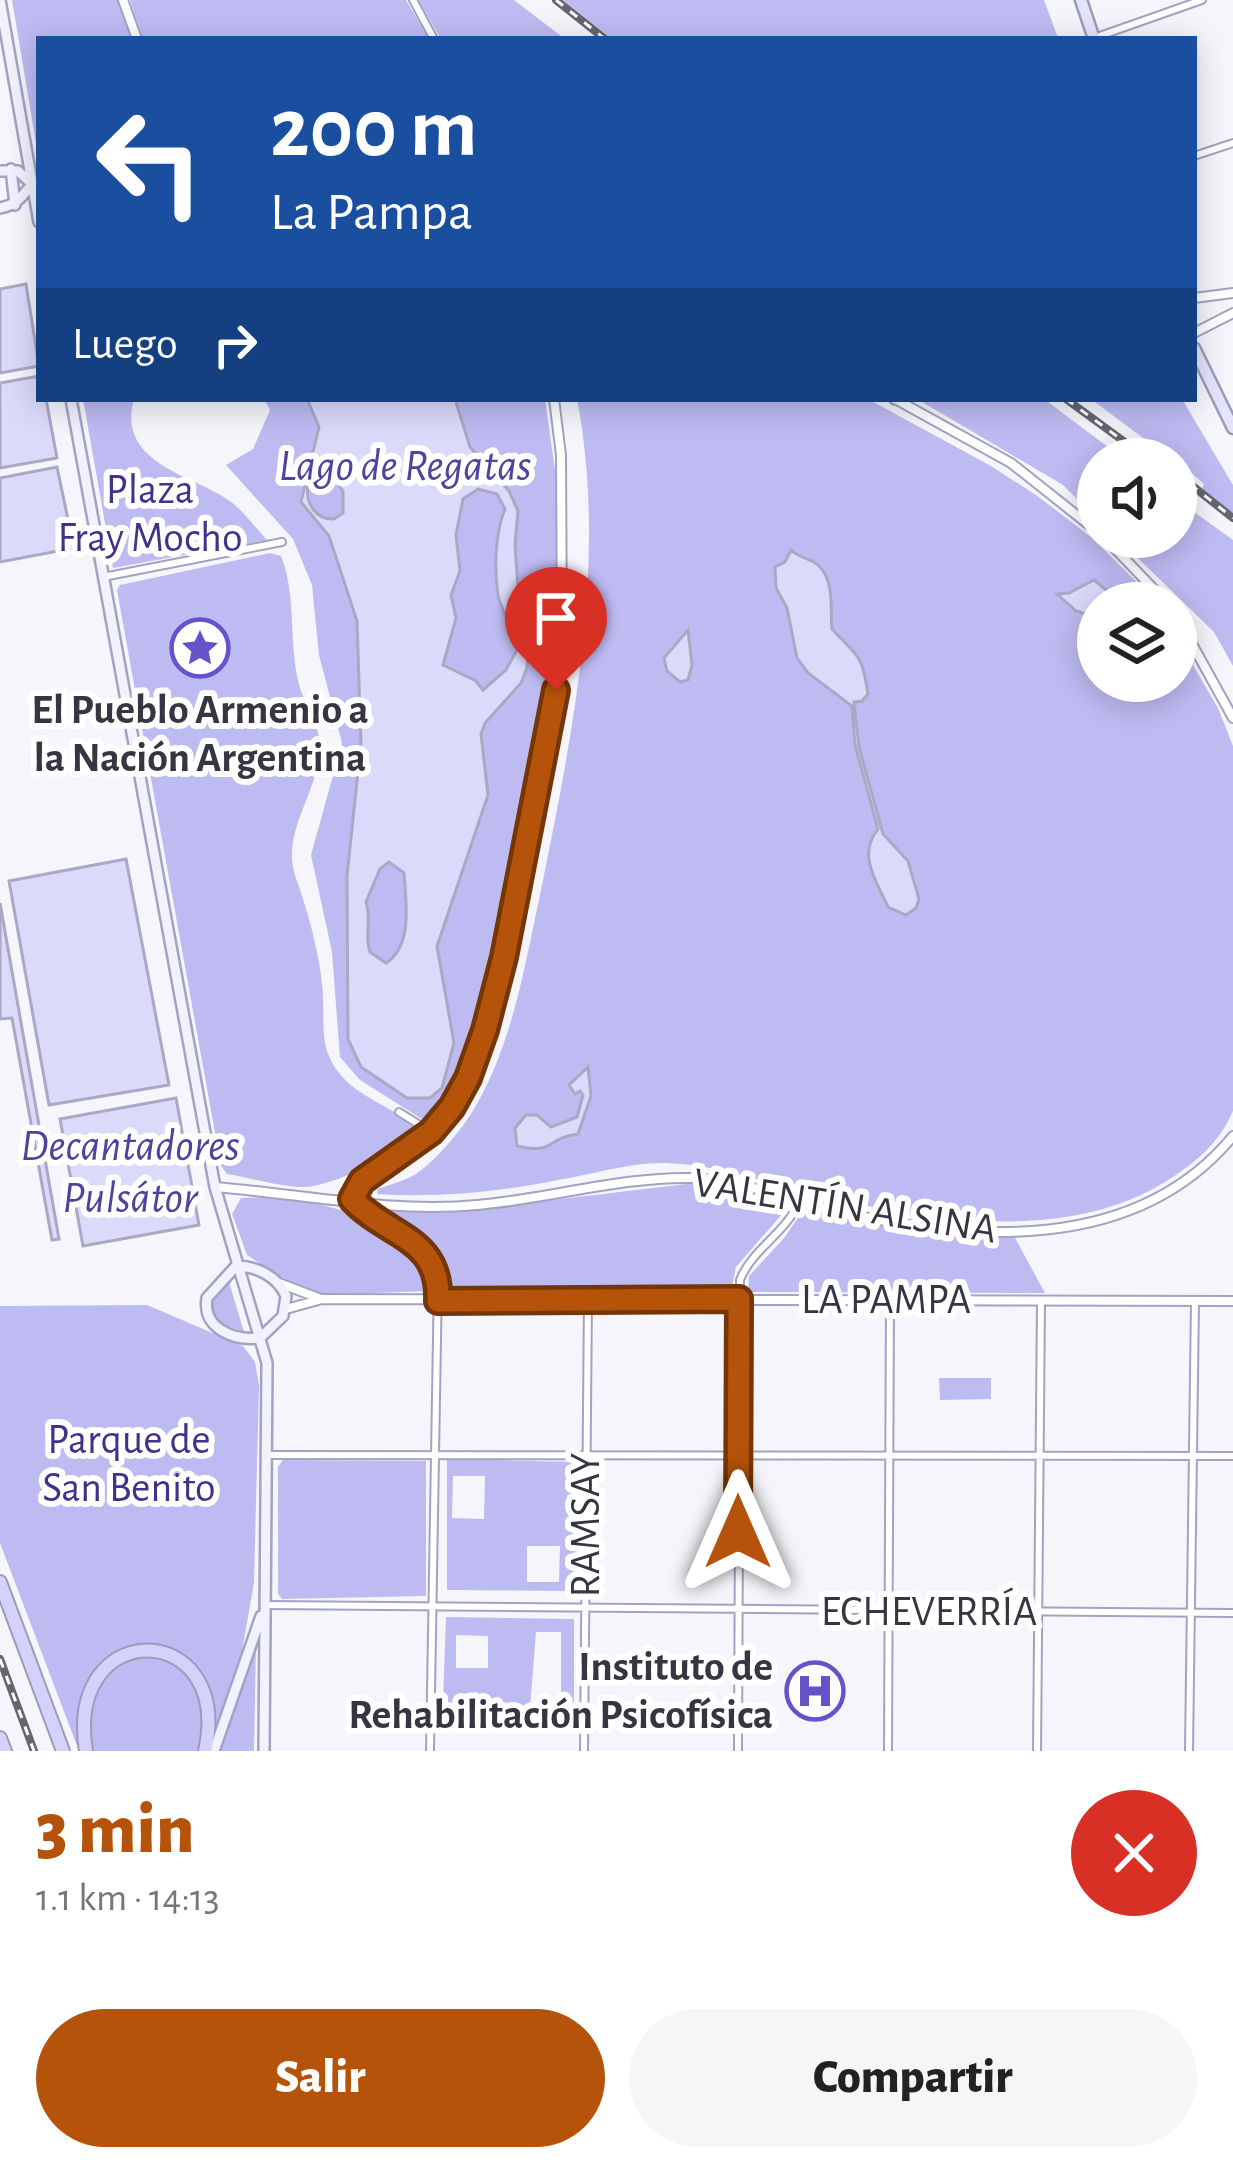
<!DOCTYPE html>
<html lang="es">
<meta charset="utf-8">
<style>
body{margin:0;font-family:"Alegreya Sans",sans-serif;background:#f6f6f6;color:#222;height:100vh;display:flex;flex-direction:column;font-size:45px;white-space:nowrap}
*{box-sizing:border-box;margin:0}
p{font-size:39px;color:#767676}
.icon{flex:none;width:66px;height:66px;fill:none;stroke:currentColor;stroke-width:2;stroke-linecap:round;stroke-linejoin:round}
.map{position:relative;height:1751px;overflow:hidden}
.panel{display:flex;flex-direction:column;background:#fff;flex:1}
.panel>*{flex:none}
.top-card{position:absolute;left:36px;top:36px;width:1161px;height:366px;border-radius:0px;box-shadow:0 6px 30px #0003;background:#1a4fa0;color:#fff;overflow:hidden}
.buttons{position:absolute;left:1077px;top:438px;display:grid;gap:24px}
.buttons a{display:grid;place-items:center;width:120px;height:120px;border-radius:50%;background:#fff;box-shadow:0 6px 30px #0003;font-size:60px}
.pin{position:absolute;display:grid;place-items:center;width:102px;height:102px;color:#fff;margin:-123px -51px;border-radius:50% 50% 50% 0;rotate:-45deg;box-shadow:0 0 12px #0007}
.pin .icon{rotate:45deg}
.me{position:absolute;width:132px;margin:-66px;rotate:0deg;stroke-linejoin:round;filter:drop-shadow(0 0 9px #0008)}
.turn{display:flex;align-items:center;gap:42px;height:252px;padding:0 36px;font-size:54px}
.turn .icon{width:156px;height:156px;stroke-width:2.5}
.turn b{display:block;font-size:84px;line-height:102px}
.then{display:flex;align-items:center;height:114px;padding:0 36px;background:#0003;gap:24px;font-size:45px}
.round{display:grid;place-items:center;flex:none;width:126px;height:126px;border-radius:63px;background:#f6f6f6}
.overview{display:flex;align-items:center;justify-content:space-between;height:204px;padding:0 36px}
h1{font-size:72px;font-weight:800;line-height:90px;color:#b45309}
.cta{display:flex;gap:24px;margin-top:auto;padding:24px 36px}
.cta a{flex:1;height:138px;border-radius:72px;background:#b45309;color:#fff;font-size:48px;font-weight:800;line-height:138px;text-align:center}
.cta a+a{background:#f6f6f6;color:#222}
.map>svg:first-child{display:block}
</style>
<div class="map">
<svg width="1233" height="1751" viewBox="0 0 1233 1751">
<rect width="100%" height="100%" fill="#f6f5fc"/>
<path fill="#bebbf3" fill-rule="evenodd" d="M12,0H118L132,39H39V161Z
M130,0H406L429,39H143Z
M418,0H514L565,39H441Z
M563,0H1044L1058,38L612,39Z
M83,399H134C116,463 192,475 227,499C242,509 255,527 267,540L113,568Z
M264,399H545L557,484L556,656L482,1022L454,1092L425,1121L360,1080L340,1057L332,952L311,855L342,743L319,655L312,585L293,539L226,465L253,449L270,410Z
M577,399H868L991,466L1036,495L1091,537L1148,593L1155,603H1098V681H1176V636L1218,708L1233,746V1111C1219,1144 1194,1164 1165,1182C1059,1247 914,1218 800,1191C756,1180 712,1164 666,1163C632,1162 593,1174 558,1180C498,1192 439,1198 377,1194L378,1189C391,1184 409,1180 420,1171C439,1157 462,1129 474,1109C513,1043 525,964 541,890C573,732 608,560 577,399Z
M917,399H1044L1124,459H1098V520L1063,485Z
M1091,399H1182L1233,485V513L1202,489L1204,484L1176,459H1171Z
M1176,499L1233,540V666L1214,632L1116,537H1176Z
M270,553L281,556C298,598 287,647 301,691C308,711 322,730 320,752C317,788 291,821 292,858C293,875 300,887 304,902C312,928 319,956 322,983C325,1005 320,1036 329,1056C347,1100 403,1106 417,1132C403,1153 328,1189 301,1187C277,1186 251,1178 227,1174L221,1166L117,590L120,585Z
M695,1183L790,1205L736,1267L732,1287L449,1289C439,1252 410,1234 379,1214L380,1211L442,1213Z
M241,1198C304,1195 412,1214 433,1284L429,1291L321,1295L303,1291L247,1255L232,1214Z
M804,1209C873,1229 941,1236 1014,1236L1045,1293L748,1292L749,1276L784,1238Z
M229,1282L244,1332L218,1323L211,1310L215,1296Z
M147,1305L243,1346L255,1362L259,1385L254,1583L240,1662L211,1745C209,1694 217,1668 158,1649C91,1675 74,1670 83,1751H79L0,1543V1306Z
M939,1378H991V1399L940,1400Z
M447,1459L577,1462L576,1591L447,1590ZM453,1476H485L484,1519L452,1518ZM527,1546H560L559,1582H527Z
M283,1460L426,1461V1596L282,1599L278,1594V1467Z
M446,1617L574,1619V1729H442ZM536,1632H561V1708H530ZM456,1635L488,1636V1668H456Z
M256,1644L254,1751H221Z
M144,1656C204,1662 203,1703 200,1751H90C83,1704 94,1668 144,1656Z"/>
<path fill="#dbdafb" stroke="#aaa8c4" stroke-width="3" fill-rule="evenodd" d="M26,284L39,366L0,373V289Z
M39,376V399H46L57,458L0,468V383Z
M307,399H455L470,447L509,491L518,511L515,545L519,603L529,633L527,668L521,683L485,723L481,734L488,795L437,946L454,1043L442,1088L430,1098H407L361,1067L348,1039L347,876L361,743L357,621L329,536L301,502L319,427ZM321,474L332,476L343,491V513L334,519C316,520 305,503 308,486ZM478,489L497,494L505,509C495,533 494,568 498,595C500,607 514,631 518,648L506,670L483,690L476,681L443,665L456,618L451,595L460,571L456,535L463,499ZM389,862L404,873C406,902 413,946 386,963L370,952C364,934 372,921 366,902L380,869Z
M57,467L74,548L0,562V478Z
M791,550C800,559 810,557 819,566C835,582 830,609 832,629C858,657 862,653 868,694L862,701L854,702L859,747L883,834L908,861L919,899L916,908L906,915L888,907C876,880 857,855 878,829L855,745L852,706L808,673L797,658L787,608L776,588L775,567L785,562Z
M1094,580L1111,594L1113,603H1098V618L1076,611L1057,594L1069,593Z
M688,630L692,665L688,680L680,682L667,671L664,658Z
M126,859L169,1085L49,1105L9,881Z
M0,903L59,1239L52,1240L12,1018L0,1019Z
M588,1067L591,1096L578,1134C545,1138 555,1155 517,1146L515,1128L526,1115H537L551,1127L577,1117L583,1095L580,1091L575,1094L569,1085Z
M176,1098L199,1225L83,1246L60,1119Z"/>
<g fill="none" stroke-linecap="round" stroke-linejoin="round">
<defs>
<path id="minor" d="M413,0L434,39
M1094,38L1202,0
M1194,156L1233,143
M103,577L282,542
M399,1112L431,1132
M353,1201C382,1229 424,1238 438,1279L430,1751
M267,1455L1233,1456
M265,1605L1233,1613
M584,1751L588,1298
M738,1751L740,1280C752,1249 786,1233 799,1202
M888,1751L890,1300
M1037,1751L1041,1300
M1189,1751L1195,1301"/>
<path id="tertiary" d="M123,0L137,39
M1194,298L1233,293
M1194,333L1233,313
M897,400L1011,463L1098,532
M1104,537L1167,603
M1176,615L1233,718
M215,1187C301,1194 391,1213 477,1205C549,1199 622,1176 694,1178C742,1180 789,1201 836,1211C971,1242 1136,1254 1233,1136
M352,1200L362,1181L418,1144L452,1107L476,1057L504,957L525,859L562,645L561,455L554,399
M279,1283L321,1299
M286,1309L322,1299L1233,1301"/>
<path id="secondary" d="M0,0L39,222
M11,169L15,205
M0,171H18L31,183
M0,208C27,202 24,185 39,182
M71,399L215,1187L267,1363L264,1751
M895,399H897
M236,1266C257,1266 278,1277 286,1296L283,1316L260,1338C233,1341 202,1328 207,1298Z
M214,1751L261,1616"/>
<path id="primary" d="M1081,0L1094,39
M1194,348L1233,428"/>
<path id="motorway" d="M0,1582L63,1751
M0,1738L5,1751
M86,1751C64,1615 234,1619 205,1751"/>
</defs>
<use href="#minor" stroke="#a4a2c2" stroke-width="10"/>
<use href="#tertiary" stroke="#a4a2c2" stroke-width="12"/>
<use href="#secondary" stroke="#a4a2c2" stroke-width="14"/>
<use href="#primary" stroke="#9d9bba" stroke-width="15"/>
<use href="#motorway" stroke="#9d9bba" stroke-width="16"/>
<use href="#minor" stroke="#fff" stroke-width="6"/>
<use href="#tertiary" stroke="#fff" stroke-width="8"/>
<use href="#secondary" stroke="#f2f2fe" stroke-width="9"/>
<use href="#primary" stroke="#e5e4fd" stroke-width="10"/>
<use href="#motorway" stroke="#d4d2fb" stroke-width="12"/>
<defs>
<path id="rail" d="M556,0L605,39
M1066,399L1148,459
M1176,473L1233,518
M0,1659L34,1751"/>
</defs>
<use href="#rail" stroke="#666570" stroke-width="8"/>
<use href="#rail" stroke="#fff" stroke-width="3" stroke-dasharray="9" stroke-linecap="butt"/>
</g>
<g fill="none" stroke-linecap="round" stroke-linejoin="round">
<defs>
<path id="route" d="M556,690L504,957L485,1030L468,1078L452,1107L431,1132L362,1181L352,1199C387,1237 441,1237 438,1301L739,1299L738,1532"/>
</defs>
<use href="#route" stroke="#753606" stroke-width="30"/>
<use href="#route" stroke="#b45309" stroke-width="21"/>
</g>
<defs>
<symbol id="sight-ring" viewBox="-11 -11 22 22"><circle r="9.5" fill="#fff" stroke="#6852cb" stroke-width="1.5"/><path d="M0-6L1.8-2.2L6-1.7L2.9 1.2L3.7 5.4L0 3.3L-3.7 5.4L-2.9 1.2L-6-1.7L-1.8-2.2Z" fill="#6852cb"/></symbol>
<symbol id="hospital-ring" viewBox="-11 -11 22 22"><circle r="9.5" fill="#fff" stroke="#6852cb" stroke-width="1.5"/><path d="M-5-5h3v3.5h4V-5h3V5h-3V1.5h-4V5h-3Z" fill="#6852cb"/></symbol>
</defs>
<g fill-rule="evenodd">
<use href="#sight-ring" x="167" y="615" width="66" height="66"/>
<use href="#hospital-ring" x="782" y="1658" width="66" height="66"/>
</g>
<g text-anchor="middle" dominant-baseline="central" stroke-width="12" stroke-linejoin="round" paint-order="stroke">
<g font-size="42" fill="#42308a" stroke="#fff">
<text x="150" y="490">Plaza<tspan x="150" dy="48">Fray Mocho</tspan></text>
<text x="129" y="1440">Parque de<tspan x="129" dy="48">San Benito</tspan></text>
</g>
<g font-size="42" font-weight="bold" fill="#363542" stroke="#fff">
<text x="200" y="710">El Pueblo Armenio a<tspan x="200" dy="48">la Nación Argentina</tspan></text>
<text x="773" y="1667" text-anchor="end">Instituto de<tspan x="773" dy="48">Rehabilitación Psicofísica</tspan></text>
</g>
<g font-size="42" fill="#363542" stroke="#fff">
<text transform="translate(845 1206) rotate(9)">VALENTÍN ALSINA</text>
<text x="886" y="1300">LA PAMPA</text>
<text transform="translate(586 1525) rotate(-90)">RAMSAY</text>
<text x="929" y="1612">ECHEVERRÍA</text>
</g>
<g font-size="45" font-style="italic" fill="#51429d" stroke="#fff">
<text x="405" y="466">Lago de Regatas</text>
<text x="130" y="1146">Decantadores<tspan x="130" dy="52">Pulsátor</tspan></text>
</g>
</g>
</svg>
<div class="buttons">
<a><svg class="icon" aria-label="sound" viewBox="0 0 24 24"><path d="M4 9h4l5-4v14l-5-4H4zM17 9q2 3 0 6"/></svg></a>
<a><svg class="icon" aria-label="layers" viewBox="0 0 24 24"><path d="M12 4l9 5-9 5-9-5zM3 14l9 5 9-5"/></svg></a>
</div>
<div class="pin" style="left:556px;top:690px;background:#d93025"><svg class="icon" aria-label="arrive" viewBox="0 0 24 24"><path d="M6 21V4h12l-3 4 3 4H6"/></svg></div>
<svg class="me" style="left:738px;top:1532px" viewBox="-20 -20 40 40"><path d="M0-17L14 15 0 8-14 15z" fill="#b45309" stroke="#fff" stroke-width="4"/></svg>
<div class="top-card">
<div class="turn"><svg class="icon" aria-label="left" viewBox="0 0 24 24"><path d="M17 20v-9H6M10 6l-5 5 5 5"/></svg><div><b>200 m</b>La Pampa</div></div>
<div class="then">Luego<svg class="icon" aria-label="right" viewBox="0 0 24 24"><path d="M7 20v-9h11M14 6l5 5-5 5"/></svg></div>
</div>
</div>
<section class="panel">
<div class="overview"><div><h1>3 min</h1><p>1.1 km · 14:13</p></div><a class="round" style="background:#d93025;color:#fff"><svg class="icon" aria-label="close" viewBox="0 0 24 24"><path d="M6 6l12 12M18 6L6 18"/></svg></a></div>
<div class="cta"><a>Salir</a><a>Compartir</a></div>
</section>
